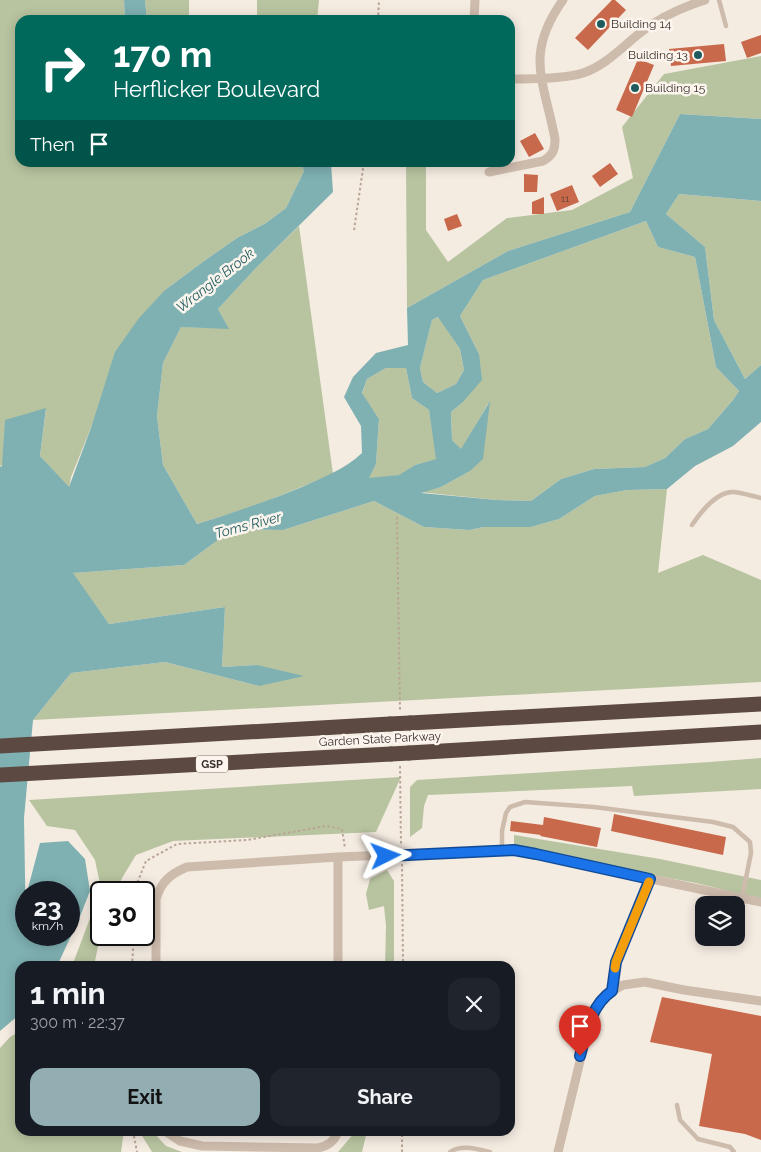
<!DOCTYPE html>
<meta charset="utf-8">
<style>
body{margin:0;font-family:Raleway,sans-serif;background:#20242c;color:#f1f3f6;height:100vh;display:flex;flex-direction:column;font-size:19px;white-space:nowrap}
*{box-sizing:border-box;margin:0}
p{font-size:16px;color:#9ea1a6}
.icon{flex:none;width:28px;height:28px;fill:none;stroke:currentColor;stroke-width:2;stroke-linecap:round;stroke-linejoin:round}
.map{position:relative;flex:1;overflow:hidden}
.side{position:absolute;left:15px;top:961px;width:500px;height:175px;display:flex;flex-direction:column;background:#171b24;border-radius:15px;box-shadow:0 2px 12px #0003}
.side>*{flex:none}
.guide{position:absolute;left:15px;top:15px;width:500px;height:152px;border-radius:15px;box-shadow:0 2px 12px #0003;background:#00695c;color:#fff;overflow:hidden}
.tools{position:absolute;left:695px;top:896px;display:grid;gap:10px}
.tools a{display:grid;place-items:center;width:50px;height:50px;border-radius:10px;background:#171b24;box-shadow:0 2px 12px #0003;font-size:25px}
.speed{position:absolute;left:15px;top:881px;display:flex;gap:10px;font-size:25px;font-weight:700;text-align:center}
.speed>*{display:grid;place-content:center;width:65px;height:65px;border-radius:50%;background:#171b24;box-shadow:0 2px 12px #0003;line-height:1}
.speed small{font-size:12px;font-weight:400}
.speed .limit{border:2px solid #111;border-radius:8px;background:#fff;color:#111}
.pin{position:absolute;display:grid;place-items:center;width:42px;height:42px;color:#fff;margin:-51px -21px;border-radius:50% 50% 50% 0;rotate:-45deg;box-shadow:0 0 5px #0007}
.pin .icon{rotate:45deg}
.me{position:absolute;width:55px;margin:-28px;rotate:87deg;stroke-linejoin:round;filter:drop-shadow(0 0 4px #0008)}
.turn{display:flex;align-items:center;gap:18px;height:105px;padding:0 15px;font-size:22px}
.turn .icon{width:65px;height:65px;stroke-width:2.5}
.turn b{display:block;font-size:35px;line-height:42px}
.then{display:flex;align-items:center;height:48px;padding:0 15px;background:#0003;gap:10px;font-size:19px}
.round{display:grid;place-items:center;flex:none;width:52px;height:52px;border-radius:15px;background:#20242c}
.summary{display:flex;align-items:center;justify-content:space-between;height:85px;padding:0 15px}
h1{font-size:30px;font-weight:700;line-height:38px}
.cta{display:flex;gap:10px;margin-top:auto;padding:10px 15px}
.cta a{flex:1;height:58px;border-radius:15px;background:#92aeb2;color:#111;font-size:20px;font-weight:700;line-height:58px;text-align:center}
.cta a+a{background:#20242c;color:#f1f3f6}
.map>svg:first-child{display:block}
</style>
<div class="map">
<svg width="761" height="1152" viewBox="0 0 761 1152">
<rect width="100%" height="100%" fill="#f4ebe1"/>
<path fill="#b8c4a0" d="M0,0H124L125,20H20V162H301L304,171L286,208L266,223L237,238L204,261L165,290L92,425L71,477L69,488L40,456L46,409L0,467Z
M145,0H189V20H147Z
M257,0H319L317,20H257Z
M761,56V119L680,114L630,212L508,251L407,308L406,163H426V230L448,262L507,218L572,210L633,178L622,127L664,74Z
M679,194L761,201V365L745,379L714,320L705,247L666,214Z
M646,221L658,247L695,257L716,367L739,391L733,400L708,429L685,439L665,458L645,467L594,469L561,479L531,501L497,500L419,492L441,487L470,471L489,402L461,450L452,440L451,412L462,403L479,354L460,316L483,280Z
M299,226L333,474L252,507L197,524L163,465L157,416L163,363L181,327L228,328L218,309L255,269Z
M439,317L460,349L464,370L456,384L437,393L423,382L420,368L432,320Z
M386,368H406L412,398L429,410L437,459L415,465L400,475L368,479L376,464L379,419L362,394L367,379Z
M667,489L658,573L703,555L761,580V682L33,720L71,673L165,662L259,686L257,665L222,667L225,607L109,624L72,573L184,565L233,529L283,530L374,501L424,527L469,530L484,527H531L559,519L595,496L627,490Z
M761,758V789L634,796L632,786L428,795L424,806L422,828L410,837V787L417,780L710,762Z
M401,777L376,832L173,841L136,855L122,878L116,892H101V932L94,966H72L101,889L95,860L75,830L47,826L29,800Z
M514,835L660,859L761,880V899L696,883L549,856L514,845Z
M387,870L394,881V966H385L386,926L384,906L369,910L366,894L370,879Z
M20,1031V1131H124L121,1152H0V1048L10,1037Z
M139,1131H152L166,1146L182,1152H152Z
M356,1131H367L362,1152H338Z"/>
<path fill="#7fb0b2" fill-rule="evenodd" d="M124,0H145L147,20H125Z
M680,114L761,119V201L679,194L666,214L705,247L714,320L745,379L761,365V422L733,446L695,466L667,489L627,490L595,496L559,519L531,527H484L469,530L424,527L374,501L283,530L233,529L184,565L73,573L109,624L225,607L222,667L257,665L304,676L259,686L165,662L71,673L33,720L24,818L26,935H69V892H27L40,843L68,841L85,859L90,891L79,919L57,966H20V1014L0,1031V467L2,466L5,420L46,408L40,456L69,487L92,425L115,352L139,318L165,290L204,261L237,238L266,223L286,208L304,171L301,163H331L333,192L255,269L218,309L229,329L181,327L163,363L157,416L163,465L197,524C233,513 268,501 302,487C324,477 345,469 362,453L361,426L344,397L353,377L376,353L408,345L407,308L508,251L630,212ZM646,221L658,247L695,257L716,367L739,391L733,400L708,429L685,439L665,458L645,467L594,469L561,479L531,501L497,500L421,493L441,487L470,471L483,459L490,401L461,449L452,440L451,412L462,403L482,380L479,354L460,316L483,280ZM438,317L460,349L464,370L456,384L437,393L423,382L420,368L432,320ZM386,368H406L412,398L429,410L436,459L415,465L399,475L369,478L376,464L379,419L362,393L367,379Z"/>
<path fill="#c8694b" d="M612,0H615L626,10L588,50L575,38Z
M761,35V53L747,58L741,42Z
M724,44L726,61L671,66L669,49Z
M638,59L654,65L632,117L616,110Z
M535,133L544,149L529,157L520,141Z
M610,163L618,174L600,187L592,176Z
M524,174L538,175L537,192H524Z
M572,185L579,202L557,211L550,194Z
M544,197V214H532V202Z
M457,214L462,226L448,231L444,219Z
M614,814L726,837L723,855L611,831Z
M544,817L601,828L597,847L540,836L541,835L510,831L511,821L543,825Z
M662,997L761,1016V1140L745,1134L699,1126L712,1054L650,1042Z"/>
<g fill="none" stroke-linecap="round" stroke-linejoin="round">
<path stroke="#b9a596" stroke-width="2" stroke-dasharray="2.5 2.5" stroke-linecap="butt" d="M378,20L379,0
M354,230L364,162
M397,517L400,711
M400,766L401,846
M402,864L403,966
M136,892V886L146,861L177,844L247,840L326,826L342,829L345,848
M132,966L134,935
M133,1131L137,1152
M402,1152V1131"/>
<path stroke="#cdbbac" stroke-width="4.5" d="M719,0L726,26
M692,525C700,513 717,491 734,492C743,493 752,496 761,498
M502,851V831L506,813L510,807L525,802L594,807L713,822L733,827L750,842L751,853L742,898
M677,1105L680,1120L698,1139L730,1147L734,1152
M450,1152C461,1144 477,1149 490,1152"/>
<path stroke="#cdbbac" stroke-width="9" d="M474,20L475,0
M510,79C529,79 566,79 583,73C605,66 622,47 640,33C660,17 680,8 705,0
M489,172L543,161C553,155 555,150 555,139C544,80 524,55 563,0
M338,857V966
M156,966V899C161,882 170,874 187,867L338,857L514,850L761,902
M612,991L623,985L645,982L684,990L761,1001
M165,1131L180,1141L202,1146L318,1148C328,1146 335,1141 338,1131
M558,1152L589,1024L600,1001L612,991L616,962L650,879"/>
<path stroke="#5c4a42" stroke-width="15" d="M410,723L761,704
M0,746L390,724
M409,753L761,732
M0,775L391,754"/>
<path stroke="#5c4a42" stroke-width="15" d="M390,724L410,723
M391,754L409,753"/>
</g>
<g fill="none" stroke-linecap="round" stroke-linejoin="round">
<defs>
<path id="route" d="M386,856L514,850L536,854L650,879L616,962L612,991C591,1005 586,1033 580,1056"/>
</defs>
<use href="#route" stroke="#114b97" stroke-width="12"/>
<use href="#route" stroke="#1a73e8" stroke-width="9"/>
<path stroke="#f59e0b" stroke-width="9" d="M615,968L616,962L649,882"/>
</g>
<g fill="#1f5a5e" stroke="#fbf5ee" stroke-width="2">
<circle cx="601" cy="24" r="5"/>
<circle cx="698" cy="55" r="5"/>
<circle cx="635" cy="88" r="5"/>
</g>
<g text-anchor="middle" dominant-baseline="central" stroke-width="5" stroke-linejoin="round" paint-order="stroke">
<g font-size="10" fill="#5e3e33">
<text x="565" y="198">11</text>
</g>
<rect fill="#fbf5ee" stroke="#756b66" stroke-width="1" x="196" y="755.5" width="32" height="17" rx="4"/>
<g font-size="11" font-weight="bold" fill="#3b302b">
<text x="212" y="764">GSP</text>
</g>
<g font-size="12" fill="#3b302b" stroke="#fbf5ee" text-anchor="start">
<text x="611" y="24">Building 14</text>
<text x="688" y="55" text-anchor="end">Building 13</text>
<text x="645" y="88">Building 15</text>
</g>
<g font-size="12" fill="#3b302b" stroke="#fbf5ee">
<text transform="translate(380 739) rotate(-3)">Garden State Parkway</text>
</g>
<g font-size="14" font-style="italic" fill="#1f5a5e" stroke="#fbf5ee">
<text transform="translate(215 280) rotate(-38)">Wrangle Brook</text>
<text transform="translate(248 525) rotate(-15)">Toms River</text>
</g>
</g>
</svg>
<div class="tools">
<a><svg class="icon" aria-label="layers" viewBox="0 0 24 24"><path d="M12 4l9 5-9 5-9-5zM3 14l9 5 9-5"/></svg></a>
</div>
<div class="speed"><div>23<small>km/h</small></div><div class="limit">30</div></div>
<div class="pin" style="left:580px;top:1056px;background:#d93025"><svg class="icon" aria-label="arrive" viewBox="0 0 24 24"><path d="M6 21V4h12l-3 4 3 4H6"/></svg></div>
<svg class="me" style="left:386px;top:856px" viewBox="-20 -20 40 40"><path d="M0-17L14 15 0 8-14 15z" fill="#1a73e8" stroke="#fff" stroke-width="4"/></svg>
<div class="guide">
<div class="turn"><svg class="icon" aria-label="right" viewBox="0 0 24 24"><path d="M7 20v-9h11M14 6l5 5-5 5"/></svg><div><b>170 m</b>Herflicker Boulevard</div></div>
<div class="then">Then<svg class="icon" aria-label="arrive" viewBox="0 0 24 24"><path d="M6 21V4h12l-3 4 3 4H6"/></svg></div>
</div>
<section class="side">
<div class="summary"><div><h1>1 min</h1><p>300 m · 22:37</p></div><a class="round"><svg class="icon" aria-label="close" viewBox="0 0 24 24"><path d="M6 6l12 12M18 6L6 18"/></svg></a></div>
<div class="cta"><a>Exit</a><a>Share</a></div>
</section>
</div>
